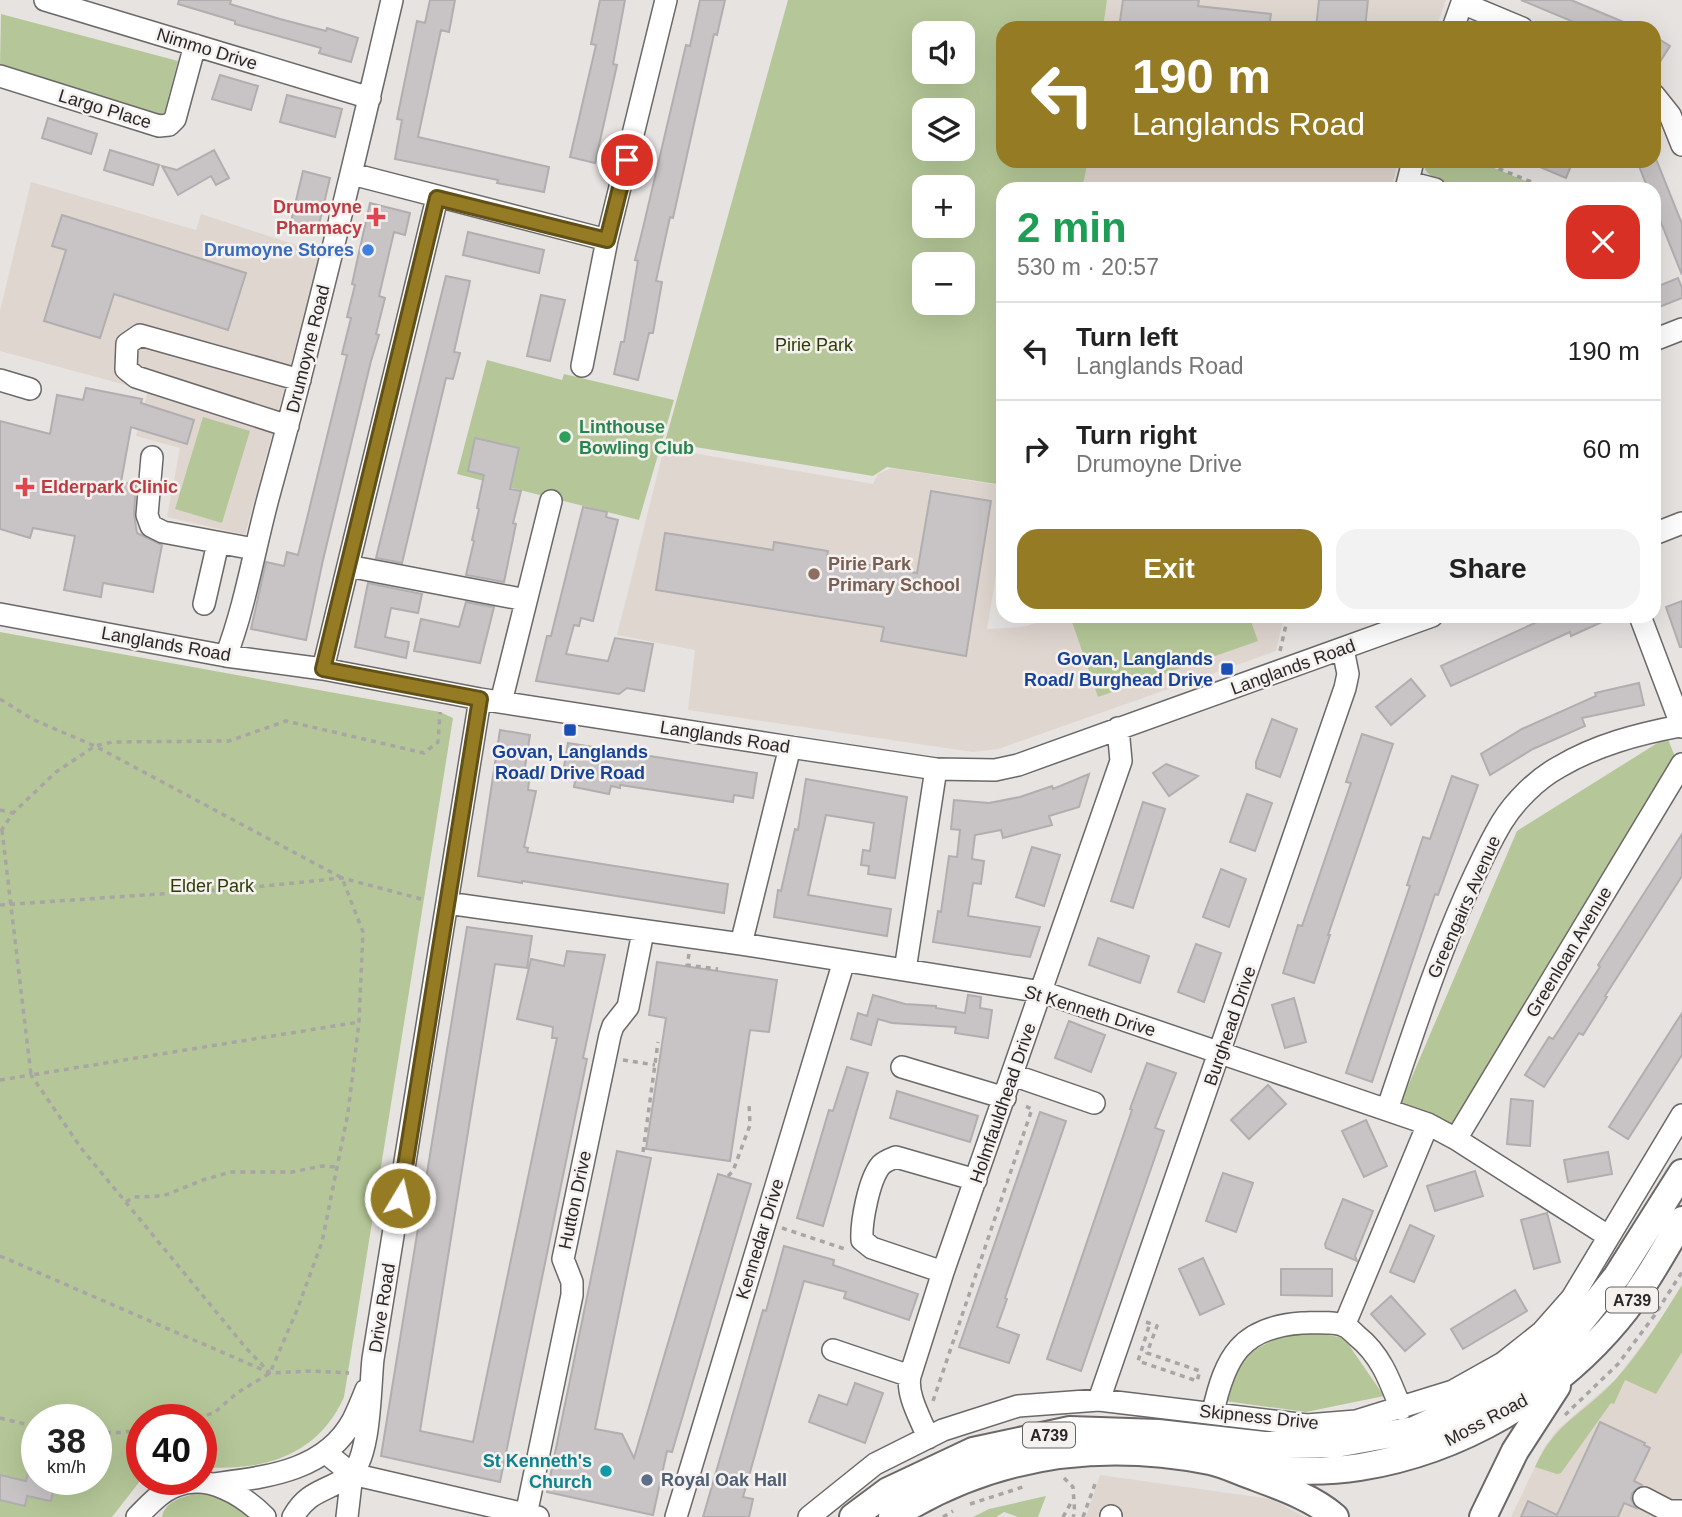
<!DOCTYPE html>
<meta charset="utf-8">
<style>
body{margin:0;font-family:Arial,sans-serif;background:#f2f2f2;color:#222;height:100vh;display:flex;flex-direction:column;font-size:26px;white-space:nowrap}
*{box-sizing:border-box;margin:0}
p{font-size:23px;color:#767676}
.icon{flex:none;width:38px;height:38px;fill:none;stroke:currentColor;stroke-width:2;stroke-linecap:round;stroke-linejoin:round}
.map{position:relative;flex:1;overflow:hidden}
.panel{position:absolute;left:996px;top:182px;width:665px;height:441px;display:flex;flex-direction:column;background:#fff;border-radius:21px;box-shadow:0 7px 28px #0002}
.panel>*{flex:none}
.banner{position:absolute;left:996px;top:21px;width:665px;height:147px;border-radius:21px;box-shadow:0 7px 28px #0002;background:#957b23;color:#fff;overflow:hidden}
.tools{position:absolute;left:912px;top:21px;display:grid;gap:14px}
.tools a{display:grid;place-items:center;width:63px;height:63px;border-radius:14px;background:#fff;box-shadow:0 7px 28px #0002;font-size:35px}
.speed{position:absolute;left:21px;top:1404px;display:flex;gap:14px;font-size:35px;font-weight:700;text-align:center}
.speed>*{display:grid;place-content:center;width:91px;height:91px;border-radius:50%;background:#fff;box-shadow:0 7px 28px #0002;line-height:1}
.speed small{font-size:18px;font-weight:400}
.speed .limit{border:10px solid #d22;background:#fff;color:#111}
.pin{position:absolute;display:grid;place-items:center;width:60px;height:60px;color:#fff;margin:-30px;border:4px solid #fff;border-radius:50%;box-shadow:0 2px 7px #0007}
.me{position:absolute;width:77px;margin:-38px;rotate:9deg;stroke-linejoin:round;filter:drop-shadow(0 0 5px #0008)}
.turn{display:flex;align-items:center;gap:24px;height:147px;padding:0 21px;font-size:32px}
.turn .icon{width:91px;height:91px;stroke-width:2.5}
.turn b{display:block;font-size:49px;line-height:60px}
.round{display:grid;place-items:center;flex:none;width:74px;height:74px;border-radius:21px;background:#f2f2f2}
.head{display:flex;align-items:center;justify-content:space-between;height:119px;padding:0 21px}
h1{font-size:42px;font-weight:700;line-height:52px;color:#1e9e55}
.cta{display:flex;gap:14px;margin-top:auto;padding:14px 21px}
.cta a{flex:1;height:80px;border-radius:21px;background:#957b23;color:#fff;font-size:28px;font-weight:700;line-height:80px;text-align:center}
.cta a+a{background:#f2f2f2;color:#222}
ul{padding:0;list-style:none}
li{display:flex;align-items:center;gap:21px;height:98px;padding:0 21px;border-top:2px solid #e0e0e0}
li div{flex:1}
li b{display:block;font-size:26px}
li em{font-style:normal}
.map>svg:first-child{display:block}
</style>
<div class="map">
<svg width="1682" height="1517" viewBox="0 0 1682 1517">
<rect width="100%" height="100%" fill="#e6e3e1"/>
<path fill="#e0d6d0" d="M1107,0H1446L1436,28H1103Z
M1088,161H1398L1391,189H1082Z
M31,182L196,230L201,214L321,253L245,535L167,517L180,448L136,436L148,391L0,351V311Z
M664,448L873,484L878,474L892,468L1003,486V532L987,629L1022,627L1060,616H1284L1276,651L998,749L973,752L688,710L695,650L617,635Z
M1682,1285V1517H1511L1544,1448L1557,1430L1616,1379L1660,1321Z
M1100,1475L1271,1499L1305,1517H1086Z"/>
<path fill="#b5c798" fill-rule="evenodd" d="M788,0H1107L1103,28H1003V161H1088L1082,189H1003V485L887,467L873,476L665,442ZM924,33H962V72H924ZM924,110H962V149H924ZM924,187H962V226H924ZM962,264V303H924V264Z
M1,14L178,61L163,117L0,66Z
M1427,161H1477L1541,187L1540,189C1511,189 1442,197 1425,169Z
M487,360L562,380L564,374L674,400L639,520L457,474Z
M203,417L250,431L222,523L175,509Z
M1070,616H1249L1258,641L1098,697Z
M0,632L440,712L453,718L344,1397C318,1456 262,1472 201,1467V1419H142V1479H144L140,1481L112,1517H0ZM37,1419H96V1479H37Z
M1667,737L1676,759L1456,1130L1399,1107L1517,831Z
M1682,1285V1352L1656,1394L1625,1380L1614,1404L1611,1403L1561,1473L1557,1474L1535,1467C1555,1422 1585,1413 1616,1379C1641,1351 1662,1317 1682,1285Z
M1293,1329L1344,1338L1384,1396L1306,1412L1225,1401L1231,1363Z
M194,1494C215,1494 233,1502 249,1517H162C165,1502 180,1498 194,1494Z
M1046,1496L1038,1517H1018L1004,1512L996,1517H973L989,1509Z"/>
<path fill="#c8c4c6" stroke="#b1aeaf" stroke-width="2" d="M179,0H231L230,4L280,19L326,31L327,28L358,38L351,62L319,53L321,48L235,24V21L178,4Z
M430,0H455L449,32L441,30L418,137L549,167L544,192L497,183L498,180L395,159L402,120L397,119L417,21L425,23Z
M600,0H625L613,64L617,65L595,163L570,157L596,45L591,44Z
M700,0H725L717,35L714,34L673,218L670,217L656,281L662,282L653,333H649L638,380L614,374L621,342H624L638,261L635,260L643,228L686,45L690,46Z
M1123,0H1199L1198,6L1271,14L1269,28H1119Z
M1319,0H1368L1365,28H1316Z
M1521,0H1571L1638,28H1588Z
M1654,36L1670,46L1654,71Z
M220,75L258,86L251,110L212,99Z
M287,95L342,109L335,137L280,122Z
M48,118L97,134L91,154L42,138Z
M110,150L159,165L153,185L104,170Z
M214,150L229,178L216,185L211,176L178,195L162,166L177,170Z
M1654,154L1682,224V275L1654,205V189H1648L1637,161H1654Z
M1526,161H1573L1566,178Z
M303,171L330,178L317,233L290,226Z
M370,203L410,213L405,235L394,232L379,296L385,298L376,334L379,335L371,361L323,560L306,640L251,629L266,562L284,566L287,552L298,555L347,355L342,354L351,318L347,317L355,285L352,284Z
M62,215L246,273L228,330L114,294L100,338L44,321L66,250L52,246Z
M468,232L544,250L539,273L463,255Z
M446,276L470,281L454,352L460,353L453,379L446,378L402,563L376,558Z
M1678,278L1682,288V298L1654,309V288Z
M541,295L565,300L550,361L527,356Z
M86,388L142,399L141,403L194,420L187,444L131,427L121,482L136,485L134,514L137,533L162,545L153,592L103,583L101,597L64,590L75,536L33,528L30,538L0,529V421L50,434L57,395L83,400Z
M475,438L519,448L510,489L521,491L513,523L516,524L504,582L466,575L474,541L472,540L479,509L477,508L484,475L468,471Z
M931,491L991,501L966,656L881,641L884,627L656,590L665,533L773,550L774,542L828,551L827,558L917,573Z
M583,507L607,512L606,517L618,520L593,621L581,618L579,626L574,625L566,654L608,661L615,638L653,644L644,691L627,688L619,694L536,681L547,636H551Z
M368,583L422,594L418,613L391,608L385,637L409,642L406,658L355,647Z
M1682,601V647H1680L1666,607Z
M466,602L494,607L480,663L414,651L421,619L459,627Z
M1550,616H1615L1571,636L1570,632L1451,686L1441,666Z
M1411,679L1425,696L1391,725L1376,707Z
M1639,683L1644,705L1582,718L1585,726L1533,749L1490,775L1481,754L1522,729L1596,696L1595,693Z
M1272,719L1297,729L1280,777L1256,768V762Z
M500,730L530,735L523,780L529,781L528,790L536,791L524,847L528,848L527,852L728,884L724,913L522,881V883L478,876Z
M1362,734L1393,744L1328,935H1330L1314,983L1283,973L1298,925L1302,926L1351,783L1346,782Z
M568,743L757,773L753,798L734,795L733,802L620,785V788L611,786L609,794L574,787L575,781L562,779Z
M1166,764L1198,776L1169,796L1153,773Z
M1089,774L1079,807L1049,816L1052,825L1003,838L1001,830L975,835L972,859L984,861L981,884L973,883L968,916L1040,927L1030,957L933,942L938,911L941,912L949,856L957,857L960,830L951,829L954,800L989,803L1020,797L1052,786L1053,789Z
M1452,776L1478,785L1438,895L1435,894L1372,1082L1346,1073L1410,886L1407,885L1423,837L1430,839Z
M806,779L907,797L895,878L868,874L869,866L861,865L863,850L870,851L874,823L826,815L808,895L891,909L887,936L774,917L778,890L781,891L795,829L798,830Z
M1247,794L1272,803L1255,851L1230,842Z
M1143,802L1165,809L1133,908L1111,901Z
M1682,834V876L1605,996L1607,997L1583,1035L1579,1033L1544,1087L1525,1075L1549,1037L1553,1039L1600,967L1598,965Z
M1032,847L1060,855L1044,906L1016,897Z
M1221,869L1246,879L1229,927L1203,917Z
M467,927L532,936L527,968L495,964L420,1431L473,1442L557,1038H552L553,1027L517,1019L531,959L564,966L567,951L605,955L583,1058L587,1059L500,1482L381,1456Z
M1098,938L1149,956L1140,983L1089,965Z
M1196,944L1221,953L1204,1002L1178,992Z
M657,962L777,980L769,1032L750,1030L730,1161L646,1149L666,1018L649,1015Z
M873,995L905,1004L936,1006V1008L965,1013L968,995L981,997L980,1008L992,1010L988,1038L955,1033L956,1027L892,1023L878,1019L871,1045L851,1039L858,1013L867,1016Z
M1294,998L1306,1042L1285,1048L1272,1005Z
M1682,1013V1055L1628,1139L1609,1127Z
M1069,1021L1105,1035L1091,1072L1055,1058Z
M1147,1063L1176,1073L1155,1128L1164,1131L1081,1371L1047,1359L1132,1110L1130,1109Z
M847,1067L868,1073L823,1226L797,1218L829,1110L833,1111Z
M1268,1085L1286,1104L1249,1139L1231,1120Z
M897,1091L978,1116L970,1142L890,1118Z
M1511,1099L1533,1101L1530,1146L1507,1144Z
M1040,1112L1066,1121L1005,1298L1007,1299L997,1327L1019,1335L1009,1363L959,1347Z
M1366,1120L1387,1166L1364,1177L1342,1131Z
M617,1151L651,1158L595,1429L622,1434L634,1458L718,1174L751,1184L672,1452L667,1451L653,1515L547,1492Z
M1608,1152L1612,1174L1568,1182L1564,1160Z
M1475,1171L1483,1196L1435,1211L1427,1186Z
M1223,1173L1253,1183L1236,1232L1206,1221Z
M1343,1199L1373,1211L1355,1256L1357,1261L1326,1248L1325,1244Z
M1547,1213L1560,1262L1534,1269L1521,1220Z
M1410,1225L1434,1236L1414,1282L1390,1272Z
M784,1246L834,1260L833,1265L918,1294L909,1320L844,1298L846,1292L804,1281L743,1497L753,1499L749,1517H703L763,1310L766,1311Z
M1203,1258L1224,1304L1200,1315L1179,1269Z
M1281,1269H1332V1296L1281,1295Z
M1515,1290L1527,1311L1463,1349L1451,1329Z
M1391,1296L1425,1334L1405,1351L1371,1314Z
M855,1383L883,1393L865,1443L809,1422L819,1395L847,1405Z
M1600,1422L1645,1443L1644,1445L1650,1448L1634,1481L1642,1485L1632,1493L1631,1499L1636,1508L1624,1503L1618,1517H1521L1528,1501L1557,1515Z
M28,1474L37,1476V1479L55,1480L51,1501L27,1496L25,1506L0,1500V1475L26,1481Z"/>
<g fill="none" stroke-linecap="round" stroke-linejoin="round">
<defs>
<path id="minor" d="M45,0L370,98
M1462,3L1522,28
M1453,28L1463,0
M0,76L159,126L169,125L175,119L195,45
M1654,95L1670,115L1682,145
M352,174L607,240
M1408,182L1435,189
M1406,189L1413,161
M1654,340L1682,329
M582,366L607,240L666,0
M0,380L30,389
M288,426L136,377L126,369L127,344L140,335L300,380
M152,457L147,515L151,526L163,532L254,549
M1654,534L1682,523
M348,566L526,600
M204,604L218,543
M0,614L226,656L323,669L480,699L790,747L936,769L995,770L1018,765L1432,616
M1640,616L1682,727
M226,656C246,604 255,545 270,491C315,328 354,164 392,0
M323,669L437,198
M501,702L551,501
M447,903L741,944L1042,992L1428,1124L1456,1139L1608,1236
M741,944L790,747
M905,970L936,769
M902,1067L1005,1098
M1013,1075L1094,1103
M1387,1110C1412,1037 1435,964 1466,894C1477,870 1488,845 1502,822C1515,801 1537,779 1559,767C1596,745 1638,734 1680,726
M1456,1139L1682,764
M943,1272L872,1248L862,1240C861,1222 869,1179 881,1165C885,1161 891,1159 896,1157L976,1180
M1344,1326L1428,1124
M833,1350L910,1376
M1099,1400L1345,688L1348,674L1343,649
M1213,1412C1225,1357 1241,1327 1302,1323C1313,1323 1334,1321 1345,1326C1349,1328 1354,1333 1357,1336C1381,1355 1390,1381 1401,1409
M928,1438C921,1419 906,1395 910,1376L943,1272L1121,761L1118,728
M326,1453L352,1474L538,1517
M213,1484C265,1477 325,1472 353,1420C358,1410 362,1400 366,1390
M1644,1498L1669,1511H1682
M526,1515L572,1295V1282L563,1259L610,1035L613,1026L628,1007L643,932
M137,1517C148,1506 160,1492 176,1486C208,1473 243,1495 265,1517
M293,1517C308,1490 326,1492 349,1476C371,1460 370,1385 373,1359L480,699
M347,1517L352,1474
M676,1517L844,961
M809,1517L875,1464L943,1430L1018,1406L1099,1400L1307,1425L1356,1421L1453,1391L1503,1363L1542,1332L1572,1298L1682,1115
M1111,1517V1516"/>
<path id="major" d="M1211,1461C1260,1469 1310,1475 1360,1467C1460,1451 1554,1396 1618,1319C1643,1289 1662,1254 1682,1220
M853,1517L888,1491L973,1451L1070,1430L1158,1433L1264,1445L1336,1444L1414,1430L1481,1399L1534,1366L1570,1335L1617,1276L1682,1173
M892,1517C989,1455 1097,1439 1210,1461C1225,1464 1240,1472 1255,1477C1282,1487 1313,1498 1335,1517
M1483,1517L1515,1451L1557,1386"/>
</defs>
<use href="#minor" stroke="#6b6867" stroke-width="24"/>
<use href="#major" stroke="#6b6867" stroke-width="30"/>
<path stroke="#a8a5a4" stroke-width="3.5" stroke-dasharray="5 5" stroke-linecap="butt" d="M1480,161L1549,189
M1280,651L1288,616
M0,699L34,720L95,746L342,878L363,932L359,1022L348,1113L322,1242L297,1310L270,1373L237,1393L214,1413L191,1419
M0,810L13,813
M2,830L31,1075L359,1022
M1,831L13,813L56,772L95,746L112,742L229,741L286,721L424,753L438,742L440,712
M0,905L246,888L342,878L425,900
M689,954L687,965L718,969
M623,1060L655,1065
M0,1080L31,1075L81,1148L246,1348L270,1373
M643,1152L658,1042
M728,1176L733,1171L750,1125L749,1104
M126,1202L134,1197L163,1196L203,1180L231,1172H292L322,1166L337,1167
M782,1228L845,1249
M0,1256L270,1373L313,1371L349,1373
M1146,1322L1157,1326L1147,1353L1200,1371L1197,1381L1138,1361L1150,1323
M933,1401L1032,1109L1023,1105
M1565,1415L1618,1364L1654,1316L1682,1272
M0,1418L37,1427
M96,1431L114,1433L142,1430
M1064,1478L1073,1487C1073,1495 1076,1511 1073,1517
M970,1504L1026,1486
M943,1517L953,1511
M1063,1517L1072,1501
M1083,1517L1095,1484"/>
<use href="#minor" stroke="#fff" stroke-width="21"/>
<use href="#major" stroke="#fff" stroke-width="26"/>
</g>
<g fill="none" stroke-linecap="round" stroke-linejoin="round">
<defs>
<path id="route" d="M400,1198L480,699L323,669L437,198L607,240L627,160"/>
</defs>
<use href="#route" stroke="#615017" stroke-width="18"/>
<use href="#route" stroke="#957b23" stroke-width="12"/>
</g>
<g fill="#e0444e" stroke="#f4f1ef" stroke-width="2.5">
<path d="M372.5 206.5h7v7h7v7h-7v7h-7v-7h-7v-7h7z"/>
<path d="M21.5 476.5h7v7h7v7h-7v7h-7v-7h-7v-7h7z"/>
</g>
<circle fill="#3f7fe0" stroke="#f4f1ef" stroke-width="2.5" cx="368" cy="250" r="7"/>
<circle fill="#2e9e5b" stroke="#f4f1ef" stroke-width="2.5" cx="565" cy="437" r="7"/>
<circle fill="#8d6e63" stroke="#f4f1ef" stroke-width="2.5" cx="814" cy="574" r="7"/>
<g fill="#1a4fb4" stroke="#f4f1ef" stroke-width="2.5">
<rect x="1220" y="662" width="14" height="14" rx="3.5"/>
<rect x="563" y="723" width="14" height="14" rx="3.5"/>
</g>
<circle fill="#0f9aa8" stroke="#f4f1ef" stroke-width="2.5" cx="606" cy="1471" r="7"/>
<circle fill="#5c6f8a" stroke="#f4f1ef" stroke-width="2.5" cx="647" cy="1480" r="7"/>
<g text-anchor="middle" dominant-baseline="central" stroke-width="5" stroke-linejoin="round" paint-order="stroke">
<g fill="#f4f1ef" stroke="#666463" stroke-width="2">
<rect x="1606" y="1287.5" width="52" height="25" rx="5"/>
<rect x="1023" y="1422.5" width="52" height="25" rx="5"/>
</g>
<g font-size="16" font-weight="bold" fill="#292727">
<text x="1632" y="1300">A739</text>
<text x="1049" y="1435">A739</text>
</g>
<g font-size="18" fill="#292727" stroke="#f4f1ef">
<text transform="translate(207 49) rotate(17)">Nimmo Drive</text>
<text transform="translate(105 109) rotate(17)">Largo Place</text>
<text transform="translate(308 349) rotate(-76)">Drumoyne Road</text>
<text transform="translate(166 644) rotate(10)">Langlands Road</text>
<text transform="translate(1293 667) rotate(-20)">Langlands Road</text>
<text transform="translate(725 737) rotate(9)">Langlands Road</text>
<text transform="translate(1464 907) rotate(-66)">Greengairs Avenue</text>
<text transform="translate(1569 952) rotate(-59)">Greenloan Avenue</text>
<text transform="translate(1090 1011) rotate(17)">St Kenneth Drive</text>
<text transform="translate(1230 1026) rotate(-71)">Burghead Drive</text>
<text transform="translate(1003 1103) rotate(-71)">Holmfauldhead Drive</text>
<text transform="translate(575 1200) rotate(-78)">Hutton Drive</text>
<text transform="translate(760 1239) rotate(-73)">Kennedar Drive</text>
<text transform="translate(382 1308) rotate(-81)">Drive Road</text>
<text transform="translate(1259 1417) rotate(6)">Skipness Drive</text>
<text transform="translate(1486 1420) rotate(-28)">Moss Road</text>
</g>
<g font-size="18" font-weight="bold" fill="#be3a42" stroke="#f4f1ef" text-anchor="end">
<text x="362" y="207">Drumoyne<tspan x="362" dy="21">Pharmacy</tspan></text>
<text x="41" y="487" text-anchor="start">Elderpark Clinic</text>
</g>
<g font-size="18" font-weight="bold" fill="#366cbe" stroke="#f4f1ef" text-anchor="end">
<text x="354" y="250">Drumoyne Stores</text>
</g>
<g font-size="18" fill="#2d3c07" stroke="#f4f1ef">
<text x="814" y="345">Pirie Park</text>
<text x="212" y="886">Elder Park</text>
</g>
<g font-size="18" font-weight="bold" fill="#27864d" stroke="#f4f1ef" text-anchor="start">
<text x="579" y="427">Linthouse<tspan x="579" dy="21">Bowling Club</tspan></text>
</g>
<g font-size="18" font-weight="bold" fill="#785e54" stroke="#f4f1ef" text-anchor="start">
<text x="828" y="564">Pirie Park<tspan x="828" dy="21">Primary School</tspan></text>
</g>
<g font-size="18" font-weight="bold" fill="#164399" stroke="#f4f1ef" text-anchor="end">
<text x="1213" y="659">Govan, Langlands<tspan x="1213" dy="21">Road/ Burghead Drive</tspan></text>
<text x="570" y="752" text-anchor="middle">Govan, Langlands<tspan x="570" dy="21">Road/ Drive Road</tspan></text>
</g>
<g font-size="18" font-weight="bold" fill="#0d838f" stroke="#f4f1ef" text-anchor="end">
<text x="592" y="1461">St Kenneth's<tspan x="592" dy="21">Church</tspan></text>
</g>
<g font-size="18" font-weight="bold" fill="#4e5e75" stroke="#f4f1ef" text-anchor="start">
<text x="661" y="1480">Royal Oak Hall</text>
</g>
</g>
</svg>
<div class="tools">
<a><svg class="icon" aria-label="sound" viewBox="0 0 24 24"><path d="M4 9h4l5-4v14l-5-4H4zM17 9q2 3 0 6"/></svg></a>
<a><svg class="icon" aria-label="layers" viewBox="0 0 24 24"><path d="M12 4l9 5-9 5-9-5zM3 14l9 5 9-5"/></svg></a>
<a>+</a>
<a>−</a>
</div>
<div class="speed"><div>38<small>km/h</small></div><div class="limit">40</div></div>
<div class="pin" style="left:627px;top:160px;background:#d93025"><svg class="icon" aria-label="arrive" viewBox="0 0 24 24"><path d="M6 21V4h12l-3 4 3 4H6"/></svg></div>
<svg class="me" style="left:400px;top:1198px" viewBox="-20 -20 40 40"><circle r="17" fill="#957b23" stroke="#fff" stroke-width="3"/><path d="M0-11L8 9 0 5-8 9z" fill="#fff"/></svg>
<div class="banner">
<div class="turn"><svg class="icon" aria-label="left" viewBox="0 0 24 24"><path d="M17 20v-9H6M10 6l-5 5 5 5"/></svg><div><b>190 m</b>Langlands Road</div></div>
</div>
<section class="panel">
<div class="head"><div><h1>2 min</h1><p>530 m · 20:57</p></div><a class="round" style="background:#d93025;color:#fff"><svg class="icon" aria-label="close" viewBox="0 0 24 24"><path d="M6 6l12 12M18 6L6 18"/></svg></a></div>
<ul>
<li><svg class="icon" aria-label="left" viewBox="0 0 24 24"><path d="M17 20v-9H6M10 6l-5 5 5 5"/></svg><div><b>Turn left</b><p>Langlands Road</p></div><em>190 m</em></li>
<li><svg class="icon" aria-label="right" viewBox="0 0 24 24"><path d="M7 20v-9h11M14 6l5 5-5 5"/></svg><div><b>Turn right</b><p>Drumoyne Drive</p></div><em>60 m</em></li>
</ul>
<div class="cta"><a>Exit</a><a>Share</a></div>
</section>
</div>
